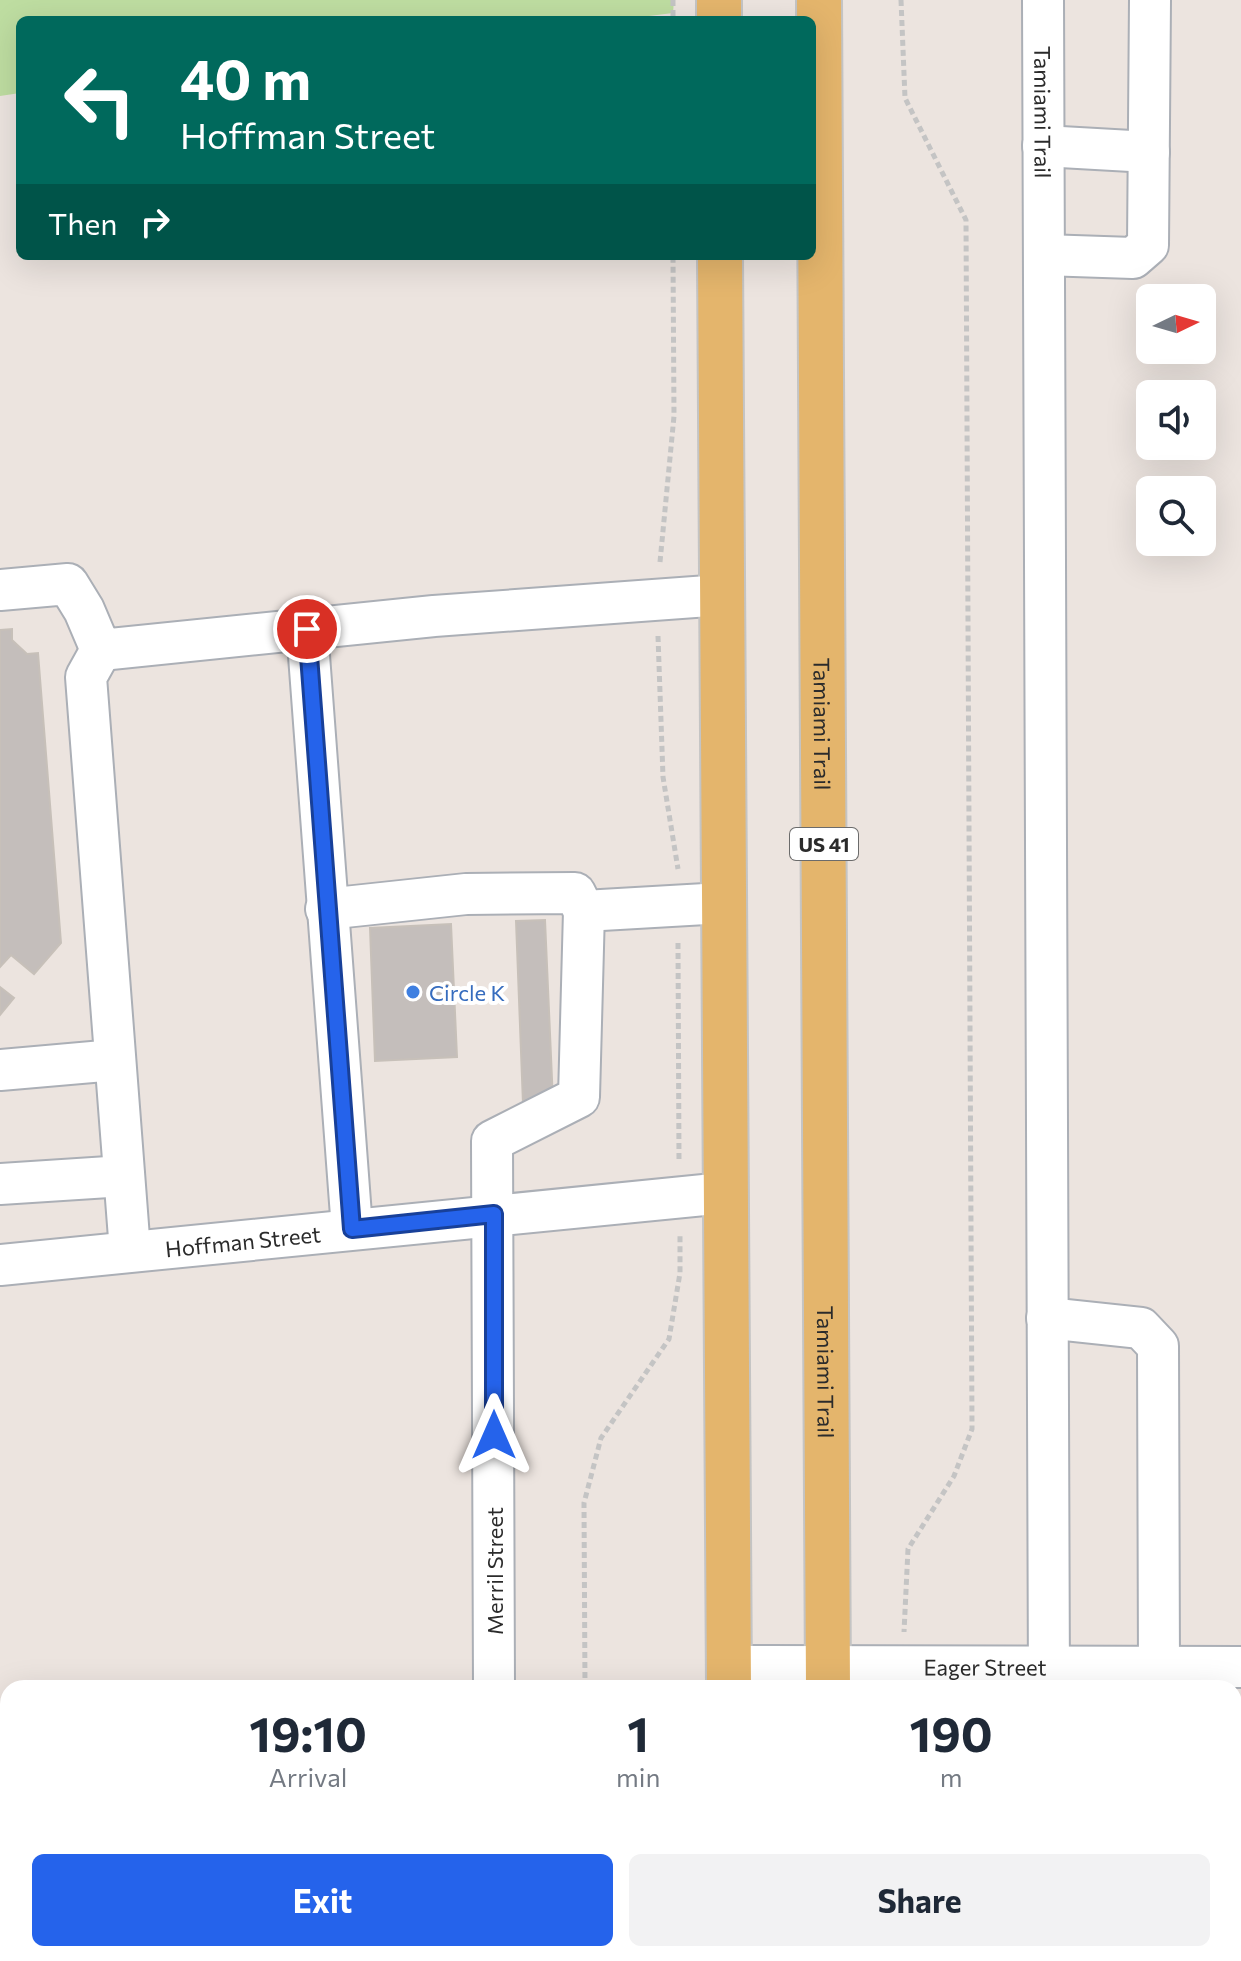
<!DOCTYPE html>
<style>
body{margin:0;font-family:Commissioner,sans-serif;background:#f2f2f3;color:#1f2937;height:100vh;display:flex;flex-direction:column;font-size:30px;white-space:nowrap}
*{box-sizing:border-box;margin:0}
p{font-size:26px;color:#747a83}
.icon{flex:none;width:44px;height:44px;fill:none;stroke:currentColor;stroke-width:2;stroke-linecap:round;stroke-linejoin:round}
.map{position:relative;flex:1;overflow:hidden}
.side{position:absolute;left:0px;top:1680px;width:1242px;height:282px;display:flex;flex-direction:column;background:#fff;border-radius:24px 24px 0 0;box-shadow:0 8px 32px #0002}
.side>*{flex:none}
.banner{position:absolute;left:16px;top:16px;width:800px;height:244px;border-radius:12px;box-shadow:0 8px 32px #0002;background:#00695c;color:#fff;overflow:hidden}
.needle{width:52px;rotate:85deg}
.fabs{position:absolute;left:1136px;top:284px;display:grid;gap:16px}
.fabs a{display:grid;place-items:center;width:80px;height:80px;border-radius:12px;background:#fff;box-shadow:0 8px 32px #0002;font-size:40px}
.pin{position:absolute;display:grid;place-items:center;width:68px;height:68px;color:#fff;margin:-34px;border:4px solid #fff;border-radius:50%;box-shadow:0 2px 8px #0007}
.me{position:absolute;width:88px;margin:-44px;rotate:0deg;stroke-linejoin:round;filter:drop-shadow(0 0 6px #0008)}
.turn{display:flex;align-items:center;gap:28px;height:168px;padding:0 32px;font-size:36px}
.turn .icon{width:104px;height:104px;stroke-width:2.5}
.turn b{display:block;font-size:56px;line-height:68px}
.then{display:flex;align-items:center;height:76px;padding:0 32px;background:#0003;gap:16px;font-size:30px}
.eta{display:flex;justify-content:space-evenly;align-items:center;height:136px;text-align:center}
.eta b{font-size:48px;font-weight:700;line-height:56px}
.primary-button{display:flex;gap:16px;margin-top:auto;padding:16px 32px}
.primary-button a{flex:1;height:92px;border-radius:12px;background:#2563eb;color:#fff;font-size:32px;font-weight:700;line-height:92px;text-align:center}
.primary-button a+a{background:#f2f2f3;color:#1f2937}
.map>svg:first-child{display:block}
</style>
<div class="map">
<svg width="1241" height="1961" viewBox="0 0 1241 1961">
<rect width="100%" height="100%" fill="#ece4df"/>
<path fill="#bedda1" d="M0,0H674L673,13L617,20H20V93L0,96Z"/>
<path fill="#c4bebb" stroke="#c7c0b9" stroke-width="2" d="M12,629V640L27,654L38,653L61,943L34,974L11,955L0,967V630Z
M545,920L553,1102L523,1104L516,921Z
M451,924L457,1057L375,1061L370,928Z
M0,987L14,998L0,1015Z
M1241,1819V1875L1234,1876V1820Z
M1051,1954H1111L1112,1960L1051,1961Z"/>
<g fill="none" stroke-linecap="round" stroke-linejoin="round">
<defs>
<g id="minor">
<path id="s1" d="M1043,0L1049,1688"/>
<path d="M1043,146L1149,152"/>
<path d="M1044,255L1133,258L1148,245L1150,0"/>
<path d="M0,590L68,584L84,610L101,650L434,616L722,595"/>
<path d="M307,629L352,1229"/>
<path d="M101,650L86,677L130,1251"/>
<path d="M326,909L466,894L575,893L584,911L723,903"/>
<path d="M0,1070L115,1060"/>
<path d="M0,1184L124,1176"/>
<path id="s2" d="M0,1265L724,1193"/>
<path d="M1047,1318L1141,1328L1158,1346L1159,1667"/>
<path id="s3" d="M729,1666L1241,1667"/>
<path d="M494,1688L492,1141L579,1097L584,911"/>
<path d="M494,1954V1961"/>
<path d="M990,1954V1961"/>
<path d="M1186,1961V1954"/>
</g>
<g id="major">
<path d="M719,0V20"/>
<path id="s4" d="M819,0L828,1688"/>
<path d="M720,256L729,1688"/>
<path d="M730,1954V1961"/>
<path d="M830,1954V1961"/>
</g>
</defs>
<use href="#minor" stroke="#abafb6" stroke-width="44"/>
<use href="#major" stroke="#c4c4c4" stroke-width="48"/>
<path stroke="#c4c4c4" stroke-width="5" stroke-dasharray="6 4" stroke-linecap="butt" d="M673,0V20
M901,0L905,98L966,220L972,1429L954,1476L908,1549L904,1632
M660,562L674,416L673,256
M658,636L663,777L678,869
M678,943L679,1161
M585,1688L584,1503L601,1438L669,1339L680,1273V1235
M587,1954V1961
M904,1961L905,1954"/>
<use href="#minor" stroke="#fff" stroke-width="40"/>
<use href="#major" stroke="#e4b56c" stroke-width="44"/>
</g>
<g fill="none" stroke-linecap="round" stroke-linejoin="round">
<defs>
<path id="route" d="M307,629L352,1229L494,1214V1435"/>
</defs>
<use href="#route" stroke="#184099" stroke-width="20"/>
<use href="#route" stroke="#2563eb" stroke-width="14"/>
</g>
<circle fill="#3f7fe0" stroke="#fff" stroke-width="3" cx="413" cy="992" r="8"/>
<g text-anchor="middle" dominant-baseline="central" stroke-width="8" stroke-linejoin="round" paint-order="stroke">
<rect fill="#fff" stroke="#6b6b6b" stroke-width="2" x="790" y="828" width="68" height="32" rx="6"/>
<g font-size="20" font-weight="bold" fill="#2b2b2b">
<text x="824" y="844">US 41</text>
</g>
<g font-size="22" fill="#2b2b2b" stroke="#fff">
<text stroke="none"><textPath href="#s1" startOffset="112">Tamiami Trail</textPath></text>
<text stroke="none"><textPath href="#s4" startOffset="724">Tamiami Trail</textPath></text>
<text stroke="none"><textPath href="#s2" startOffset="244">Hoffman Street</textPath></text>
<text stroke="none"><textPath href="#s4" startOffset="1372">Tamiami Trail</textPath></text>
<text transform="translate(494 1571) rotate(-90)">Merril Street</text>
<text stroke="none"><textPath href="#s3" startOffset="256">Eager Street</textPath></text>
</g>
<g font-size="22" fill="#366cbe" stroke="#fff" text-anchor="start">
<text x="429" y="992">Circle K</text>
</g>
</g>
</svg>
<div class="fabs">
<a><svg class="needle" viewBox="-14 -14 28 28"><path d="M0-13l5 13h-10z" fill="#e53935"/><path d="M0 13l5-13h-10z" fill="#747a83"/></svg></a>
<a><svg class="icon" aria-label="sound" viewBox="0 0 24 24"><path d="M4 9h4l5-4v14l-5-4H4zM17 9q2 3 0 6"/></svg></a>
<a><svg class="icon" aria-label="search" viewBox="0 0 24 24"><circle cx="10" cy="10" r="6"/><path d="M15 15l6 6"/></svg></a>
</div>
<div class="pin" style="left:307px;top:629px;background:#d93025"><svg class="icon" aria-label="arrive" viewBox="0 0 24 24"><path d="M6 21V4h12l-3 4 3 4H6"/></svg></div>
<svg class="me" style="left:494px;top:1435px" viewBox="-20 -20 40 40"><path d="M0-17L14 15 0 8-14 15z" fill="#2563eb" stroke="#fff" stroke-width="4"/></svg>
<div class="banner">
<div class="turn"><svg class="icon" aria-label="left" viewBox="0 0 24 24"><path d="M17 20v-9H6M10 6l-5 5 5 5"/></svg><div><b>40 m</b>Hoffman Street</div></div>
<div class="then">Then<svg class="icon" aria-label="right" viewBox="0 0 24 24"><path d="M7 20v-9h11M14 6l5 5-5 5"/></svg></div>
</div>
<section class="side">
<div class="eta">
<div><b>19:10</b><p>Arrival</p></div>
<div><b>1</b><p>min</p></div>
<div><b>190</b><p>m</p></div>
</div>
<div class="primary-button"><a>Exit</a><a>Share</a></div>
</section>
</div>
